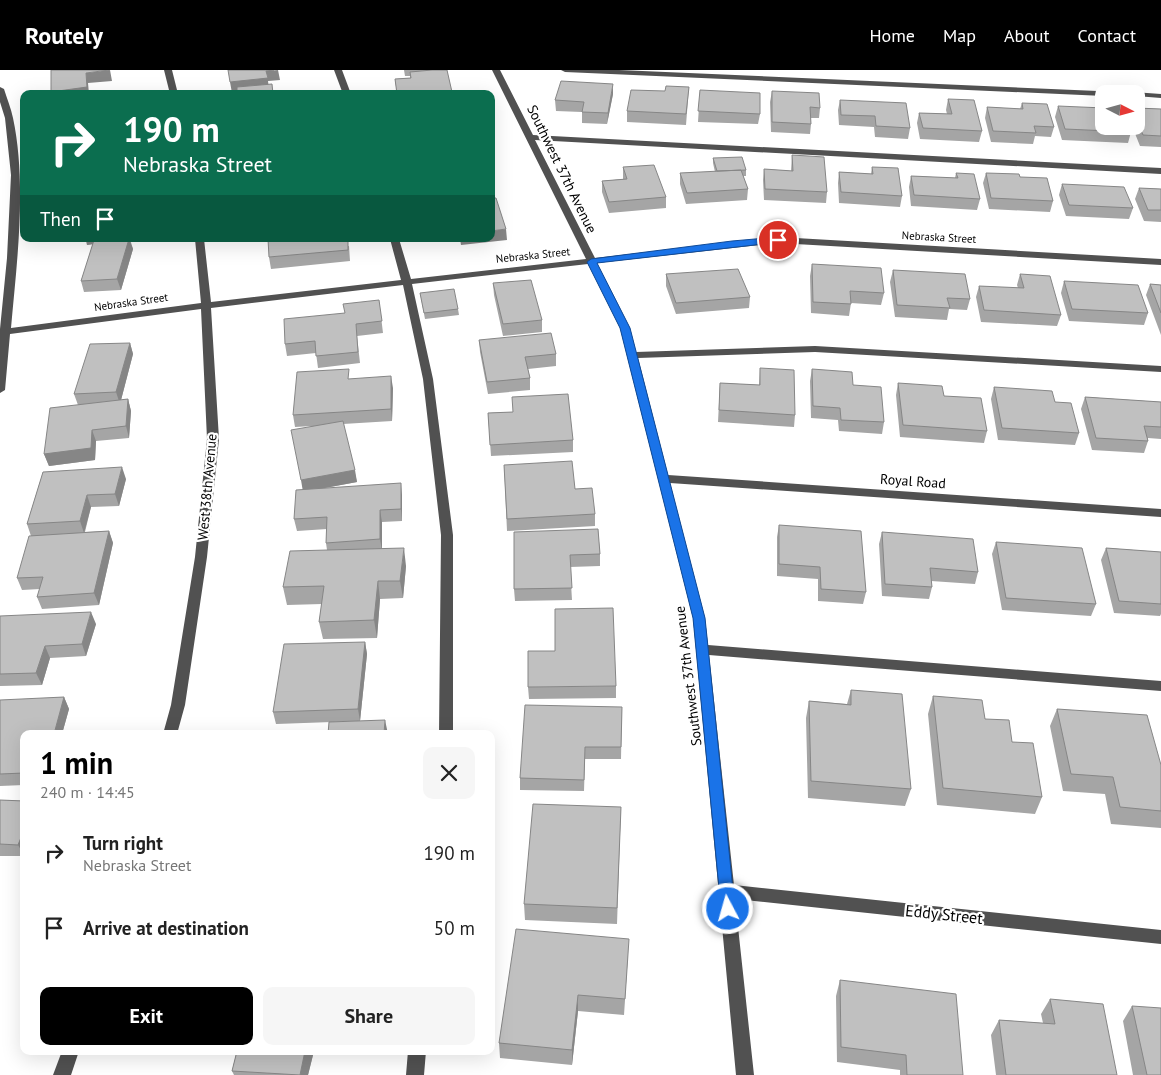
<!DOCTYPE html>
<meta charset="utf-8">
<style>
body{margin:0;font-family:"PT Sans",sans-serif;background:#f6f6f6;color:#222;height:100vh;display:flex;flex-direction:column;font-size:19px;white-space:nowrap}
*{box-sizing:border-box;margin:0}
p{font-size:16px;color:#767676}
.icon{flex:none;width:28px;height:28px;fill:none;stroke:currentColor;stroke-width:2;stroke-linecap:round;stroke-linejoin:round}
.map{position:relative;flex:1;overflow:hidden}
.drawer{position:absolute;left:20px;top:660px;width:475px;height:325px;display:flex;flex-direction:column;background:#fff;border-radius:10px;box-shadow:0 5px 20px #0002}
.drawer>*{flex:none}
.top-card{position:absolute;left:20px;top:20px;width:475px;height:152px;border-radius:10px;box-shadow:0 5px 20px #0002;background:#0b6e4f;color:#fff;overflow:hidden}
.needle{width:32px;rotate:96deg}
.tools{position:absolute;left:1095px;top:15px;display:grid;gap:10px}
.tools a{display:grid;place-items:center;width:50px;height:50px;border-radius:10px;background:#fff;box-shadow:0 5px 20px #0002;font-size:25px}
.pin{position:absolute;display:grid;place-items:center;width:42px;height:42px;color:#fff;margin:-21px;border:2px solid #fff;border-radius:50%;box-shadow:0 1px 5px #0007}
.me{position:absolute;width:55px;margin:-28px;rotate:354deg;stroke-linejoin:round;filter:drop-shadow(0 0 4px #0008)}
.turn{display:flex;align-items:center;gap:18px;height:105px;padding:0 20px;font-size:22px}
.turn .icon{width:65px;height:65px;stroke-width:2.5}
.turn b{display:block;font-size:35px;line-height:42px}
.then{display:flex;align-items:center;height:48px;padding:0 20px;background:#0003;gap:10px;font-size:19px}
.round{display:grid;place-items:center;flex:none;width:52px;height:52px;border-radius:10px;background:#f6f6f6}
.summary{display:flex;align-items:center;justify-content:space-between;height:85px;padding:0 20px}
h1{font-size:30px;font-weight:700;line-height:38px;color:#000}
.primary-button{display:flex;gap:10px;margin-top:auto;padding:10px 20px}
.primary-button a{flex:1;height:58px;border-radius:10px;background:#000;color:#fff;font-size:20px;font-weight:700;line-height:58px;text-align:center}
.primary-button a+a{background:#f6f6f6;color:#222}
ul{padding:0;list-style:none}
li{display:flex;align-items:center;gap:15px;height:75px;padding:0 20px}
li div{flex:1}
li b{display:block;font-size:19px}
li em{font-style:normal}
header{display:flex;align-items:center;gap:30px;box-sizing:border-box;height:70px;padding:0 25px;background:#000;color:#fff}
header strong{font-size:24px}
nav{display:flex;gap:28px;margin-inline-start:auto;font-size:18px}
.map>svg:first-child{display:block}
</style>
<header>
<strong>Routely</strong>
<nav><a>Home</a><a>Map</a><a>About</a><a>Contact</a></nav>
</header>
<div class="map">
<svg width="1161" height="1005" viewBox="0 0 1161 1005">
<rect width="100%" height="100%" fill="#fff"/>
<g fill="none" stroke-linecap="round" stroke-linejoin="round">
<path fill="#515151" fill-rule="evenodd" d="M164,0H172L178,24H170Z
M334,0H342L351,24H343Z
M492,0H500L533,65L1161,98V104L535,70L595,188L778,167L1161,189V195L778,173L597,193L630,258L636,282L815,276L1161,296V302L815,282L638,288L668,405L1161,439V447L670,413L705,548L708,575L1161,611V621L709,585L734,815L1161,860V874L735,829L754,1005H736L693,548L620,258L588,194L412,214L433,309L453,465V664H439L441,465L423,309L403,215L211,238L219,369L207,487L185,635L177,664H163L171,635L195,487L207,369L201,239L10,264L5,320L0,323V259L7,188L11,105L5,48L0,32V17L4,19C7,29 11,38 13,48C27,114 17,191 11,258L201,233L195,169H204L211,232L401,210L390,169H399L411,209L586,189Z
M561,0H619L1121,22L1125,24H1104V26L565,2Z
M1133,22L1161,24V28L1136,26V24H1132Z
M62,981H79L71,1005H53Z
M408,981H426L424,1005H406Z"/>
</g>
<path fill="#a5a5a5" d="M404,0H447L452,24H397L395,9L410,8V6H405Z
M689,17L686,55L627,52V41L665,21Z
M700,20L760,44L758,54L698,52Z
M772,21L820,38L819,48H811V54L810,64L771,62L770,32Z
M613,24L607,54L582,53V42L556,41L555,30Z
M948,29L982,61L979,72L920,69L917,53L919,43L947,44L946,40Z
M840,30L910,58L908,69L875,67L874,57L839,55L838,40Z
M1022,33L1054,57L1051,67L1035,66L1033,74L991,72L985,48L987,37L1020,39Z
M1058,36L1131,62L1128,73L1062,70L1055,47Z
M1136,38L1161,39V77L1140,76L1132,56H1136Z
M792,85L827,122L826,133L764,130L763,110L764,99L791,101Z
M713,88L746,100V106H743L748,119L747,130L686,134L680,114V103L715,102L713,93Z
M623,97L666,127V138L609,143L602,122V111L623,109Z
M872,97L902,126L900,137L839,133L838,113L839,102L871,104Z
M956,103L980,129L977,140L911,136L909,117L911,106L955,108Z
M986,103L1020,107L1053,131L1050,142L989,139L983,113Z
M1062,114L1133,138L1129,149L1066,146L1059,125Z
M1139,118L1161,119V152L1144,151L1135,129Z
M86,169H130L133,179L121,220L84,222L81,211L93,174L87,175Z
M349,176L350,191L271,199L269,187Z
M812,194L884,223L881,235L851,233L849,246L811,243L810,206Z
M893,200L970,229L967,240L949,239L947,250L895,247L890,212Z
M666,204L750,227L749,238L676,244L666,216Z
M1020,204L1061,245L1057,256L981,252L976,227L979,216L1018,218L1017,215Z
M1064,211L1148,243L1144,255L1069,251L1061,223Z
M493,213L542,250V262L503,266L494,225Z
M1150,214L1161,215V265L1146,225Z
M420,223L458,239L459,245L425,249Z
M379,230L383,263L357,266L360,293L318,298L316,283L287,286L285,274L345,243Z
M479,270L556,284V296L528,299L530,308V320L488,324L480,282Z
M130,273L133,284L121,330L128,329L131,341L129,368L96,371L95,390L49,396L44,384L78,335L74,324Z
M760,298L795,345L794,357L718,352L720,313L759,315Z
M812,299L853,315L884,352L882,364L839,361L838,350L811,348L810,311Z
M350,309L393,318L392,351L343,354L357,412L325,418L402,425V451L382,452V479L406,496L403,528L380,529L377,568L323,569L319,552L322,534L287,535L283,517L327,480L326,473L327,459L297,461L294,449L303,420L312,356L295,357L293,345Z
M898,313L944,326L987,361L984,373L900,367L896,325Z
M994,317L1055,332L1079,363L1075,375L998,370L991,329Z
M1085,327L1161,332V369L1148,368V371L1144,383L1092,380L1081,339Z
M513,342L573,370V382L491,386L488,343Z
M504,395L575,419L595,444V456L507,461Z
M43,402L126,409L119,436L91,437L85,462L109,461L113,473L99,535L42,539L37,527L40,519L22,520L17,508L31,466L27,454Z
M779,455L866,522L863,534L818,531V509L777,506V467Z
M598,459L600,484V496L570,497L572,530L515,531L514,519Z
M882,462L978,502L975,514L931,511L932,517L929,529L882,526L879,474Z
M996,472L1096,534L1091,546L1002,540L992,484Z
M1106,478L1161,482V544L1160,546L1114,543L1101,490Z
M0,546L96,554L86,586L50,588L42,615L0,616Z
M365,572L367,584L360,651L276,654L273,642Z
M616,616V628L529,629L528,617Z
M851,620L911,719L905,736L808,728L806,648L809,631L847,634Z
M933,626L985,649L1012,672L1042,727L1035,744L937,735L928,644Z
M64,627L69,639L62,664H24V715L0,716V632Z
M622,637L621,689H585L584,721L520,720V708Z
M1057,639L1161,695V758L1111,754L1105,724L1063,721L1050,656Z
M0,730L24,731V786H0Z
M621,737L617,854L525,850L524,834Z
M628,885L624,945L578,941L572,995L500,988L499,973Z
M840,910L963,1005H900V1000L837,992L836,926Z
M1050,929L1117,1005H996L991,965L999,950L1043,953L1041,944Z
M1132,936L1161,1005H1133L1123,951Z
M237,981H314L308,1005H234L232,1001Z"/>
<path fill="#868686" d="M110,0L112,11L88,13L89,24H52L51,22L86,3Z
M278,0L280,10L268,11L269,19L232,23L230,12L266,1Z
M613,14V24L607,54L608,43Z
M506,159L507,170L461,175L460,169H491V161Z
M86,169H127L87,175Z
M129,169L133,179L121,220L117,209Z
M130,273L133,284L120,334L116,322Z
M391,306L393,318L392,351L391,339Z
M128,329L131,341L129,368L126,356Z
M92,360L96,371L95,390L49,396L44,384Z
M122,397L126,409L119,436L115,424Z
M355,400L357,412L303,422L301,410Z
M401,413L402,425V451L401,439Z
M87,425L91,437L84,463L80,451Z
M380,440L382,452V481L380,469Z
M109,461L113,473L99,535L94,523Z
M404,478L406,496L403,528L400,511Z
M378,511L380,529L377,568L374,550Z
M91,542L96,554L86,586L82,574Z
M365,572L367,584L360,651L358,639Z
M45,576L50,588L42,615L36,603Z
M64,627L69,639L62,664H54Z
M385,650L388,664H384Z
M24,760V785L18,775Z
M578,925V941L572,995V980Z
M305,981H314L308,1005H300Z"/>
<path fill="#c0c0c0" stroke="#868686" d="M51,0H109L86,3L87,17L51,22Z
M228,0H274L266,1L268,8L230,12Z
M432,0H447L452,22L431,24H397L395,9L411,8L410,2Z
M561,11L613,14L608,43L582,42L584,32L555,30Z
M272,14L273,24H237V17Z
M666,16L689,17L686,44L627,41L631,20L665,21Z
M700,20L760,23V44L698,41Z
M772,21L819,23L820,38L810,37L811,54L772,52Z
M101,22V24H87Z
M948,29L974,30L982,61L923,58L919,43L952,44Z
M840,30L906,33L910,58L876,56L875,46L841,45Z
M1022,33L1047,34L1054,57L1034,56L1036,63L993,61L987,37L1023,39Z
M1058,36L1104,38V56H1129L1131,62L1065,59Z
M1136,38L1161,39V66L1143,65L1136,49Z
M792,85L824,87L827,122L765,119L764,99L793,101Z
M742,87L746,100L717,101L713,88Z
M654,95L666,127L609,132L602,111L627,109L623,97Z
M872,97L898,98L902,126L841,122L839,102L873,104Z
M741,100L748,119L687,123L680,103Z
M956,103L974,104L980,129L914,125L911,106L958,108Z
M986,103L1019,104L1020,107L1047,108L1053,131L991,128Z
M1062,114L1124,117L1133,138L1069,135Z
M1139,118L1161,119V140H1148Z
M491,128H496L506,159L491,161Z
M113,169H129L117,209L81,211L94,170Z
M268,169H348V180L269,187Z
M812,194L881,198L884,223L850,221L851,234L813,232Z
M738,199L750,227L676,233L666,204Z
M893,200L965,204L970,229L947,228L950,238L897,235Z
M1020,204L1050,206L1061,245L984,240L979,216L1024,218Z
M531,210L542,250L503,254L493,213Z
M1064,211L1138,215L1148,243L1072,239Z
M1150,214L1161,215V243Z
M454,219L458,239L424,243L420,223Z
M379,230L382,251L356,254L358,282L316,286L315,271L285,274L284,249L345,243L343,234Z
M551,263L556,284L525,287L530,308L487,312L479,270Z
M130,273L116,322L74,324L90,274Z
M760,298L794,300L795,345L719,340L720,313L760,315Z
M349,299L348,309L391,306V339L293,345L297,302Z
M812,299L852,302L853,315L881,317L884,352L841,350L840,338L813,336Z
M898,313L942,316L944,326L981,328L987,361L903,355Z
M994,317L1052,321L1055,332L1071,333L1079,363L1002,358Z
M568,324L573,370L490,375L488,343L513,342L512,327Z
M1085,327L1161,332V357L1144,356L1148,371L1096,368Z
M128,329L126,356L92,360L91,378L44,384L50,338Z
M343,351L355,400L301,410L291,360Z
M572,391L575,419L592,418L595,444L507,449L504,395Z
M122,397L115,424L87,425L80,451L27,454L43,402Z
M401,413V439L380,440V469L326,473L327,447L294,449L296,420Z
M779,455L861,461L866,522L821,519L820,497L779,494Z
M598,459L600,484L570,485L572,518L514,519V462Z
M109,461L94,523L37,527L43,507L17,508L29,466Z
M882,462L973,469L978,502L930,498L932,517L885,514Z
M996,472L1082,478L1096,534L1006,528Z
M404,478L400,511H378L374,550L319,552L324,516L283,517L290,481Z
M1106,478L1161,482V534L1119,531Z
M613,538L616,616L528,617V581H555V539Z
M91,542L82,574L45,576L36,603L0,604V546Z
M365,572L358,639L273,642L284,574Z
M851,620L902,624L911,719L811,711L809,631L851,635Z
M933,626L982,630L985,649L1009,650L1012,672L1033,673L1042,727L943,718Z
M64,627L54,664H24V703L0,704V630Z
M525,635L622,637L621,677H585L584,710L520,708Z
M1057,639L1147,645L1161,695V741L1120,737L1113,707L1071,704Z
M385,650L384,664H328L329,652Z
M0,730L24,731V760L18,775L0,774Z
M533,734L621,737L617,838L524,834Z
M516,859L629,869L625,929L578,925L572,980L499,973Z
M840,910L956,924L963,1005H907L906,985L841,977Z
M1050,929L1103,934L1117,1005H1006L999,950L1055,954Z
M1132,936L1161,938V1005H1147Z
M237,981H305L300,1005L232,1001Z"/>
<path fill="#1a73e8" stroke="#114b97" d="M778,167L781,168V172L597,193L630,258L705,548L735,839L733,844L728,846L723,844L721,839L693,548L620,258L587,192L591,189L732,171Z"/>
<g text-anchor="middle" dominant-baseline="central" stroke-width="4.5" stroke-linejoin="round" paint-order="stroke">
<g font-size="11" fill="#000" stroke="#fff">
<text transform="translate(939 167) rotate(3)">Nebraska Street</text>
<text transform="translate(533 185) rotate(-6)">Nebraska Street</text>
<text transform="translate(131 232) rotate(-8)">Nebraska Street</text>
</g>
<g font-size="14" fill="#000" stroke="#fff">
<text transform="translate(562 99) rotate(64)">Southwest 37th Avenue</text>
<text transform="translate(913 411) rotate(4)">Royal Road</text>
<text transform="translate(207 417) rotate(-85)">West 38th Avenue</text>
<text transform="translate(688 606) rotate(-97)">Southwest 37th Avenue</text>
</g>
<g font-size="16" fill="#000" stroke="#fff">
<text transform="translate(944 844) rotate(6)">Eddy Street</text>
</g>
</g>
</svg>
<div class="tools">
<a><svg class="needle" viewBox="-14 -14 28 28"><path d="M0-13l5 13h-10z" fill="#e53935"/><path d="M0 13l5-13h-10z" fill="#767676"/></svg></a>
</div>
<div class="pin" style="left:778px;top:170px;background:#d93025"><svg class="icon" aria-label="arrive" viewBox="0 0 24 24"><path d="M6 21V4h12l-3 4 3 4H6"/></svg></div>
<svg class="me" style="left:728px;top:839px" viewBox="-20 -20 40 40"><circle r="17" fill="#1a73e8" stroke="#fff" stroke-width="3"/><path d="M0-11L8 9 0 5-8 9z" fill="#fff"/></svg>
<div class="top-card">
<div class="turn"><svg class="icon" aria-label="right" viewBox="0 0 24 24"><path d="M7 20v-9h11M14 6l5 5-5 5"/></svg><div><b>190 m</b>Nebraska Street</div></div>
<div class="then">Then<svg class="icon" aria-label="arrive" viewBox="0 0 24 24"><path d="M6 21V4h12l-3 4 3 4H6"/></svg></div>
</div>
<section class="drawer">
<div class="summary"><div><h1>1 min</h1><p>240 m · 14:45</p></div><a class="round"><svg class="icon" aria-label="close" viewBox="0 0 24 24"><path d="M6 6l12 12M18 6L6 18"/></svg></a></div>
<ul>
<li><svg class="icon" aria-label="right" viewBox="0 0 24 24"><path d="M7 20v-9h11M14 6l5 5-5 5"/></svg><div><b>Turn right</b><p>Nebraska Street</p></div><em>190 m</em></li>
<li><svg class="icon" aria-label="arrive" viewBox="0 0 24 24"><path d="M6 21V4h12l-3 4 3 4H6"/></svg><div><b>Arrive at destination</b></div><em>50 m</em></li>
</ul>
<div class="primary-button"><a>Exit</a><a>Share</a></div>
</section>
</div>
